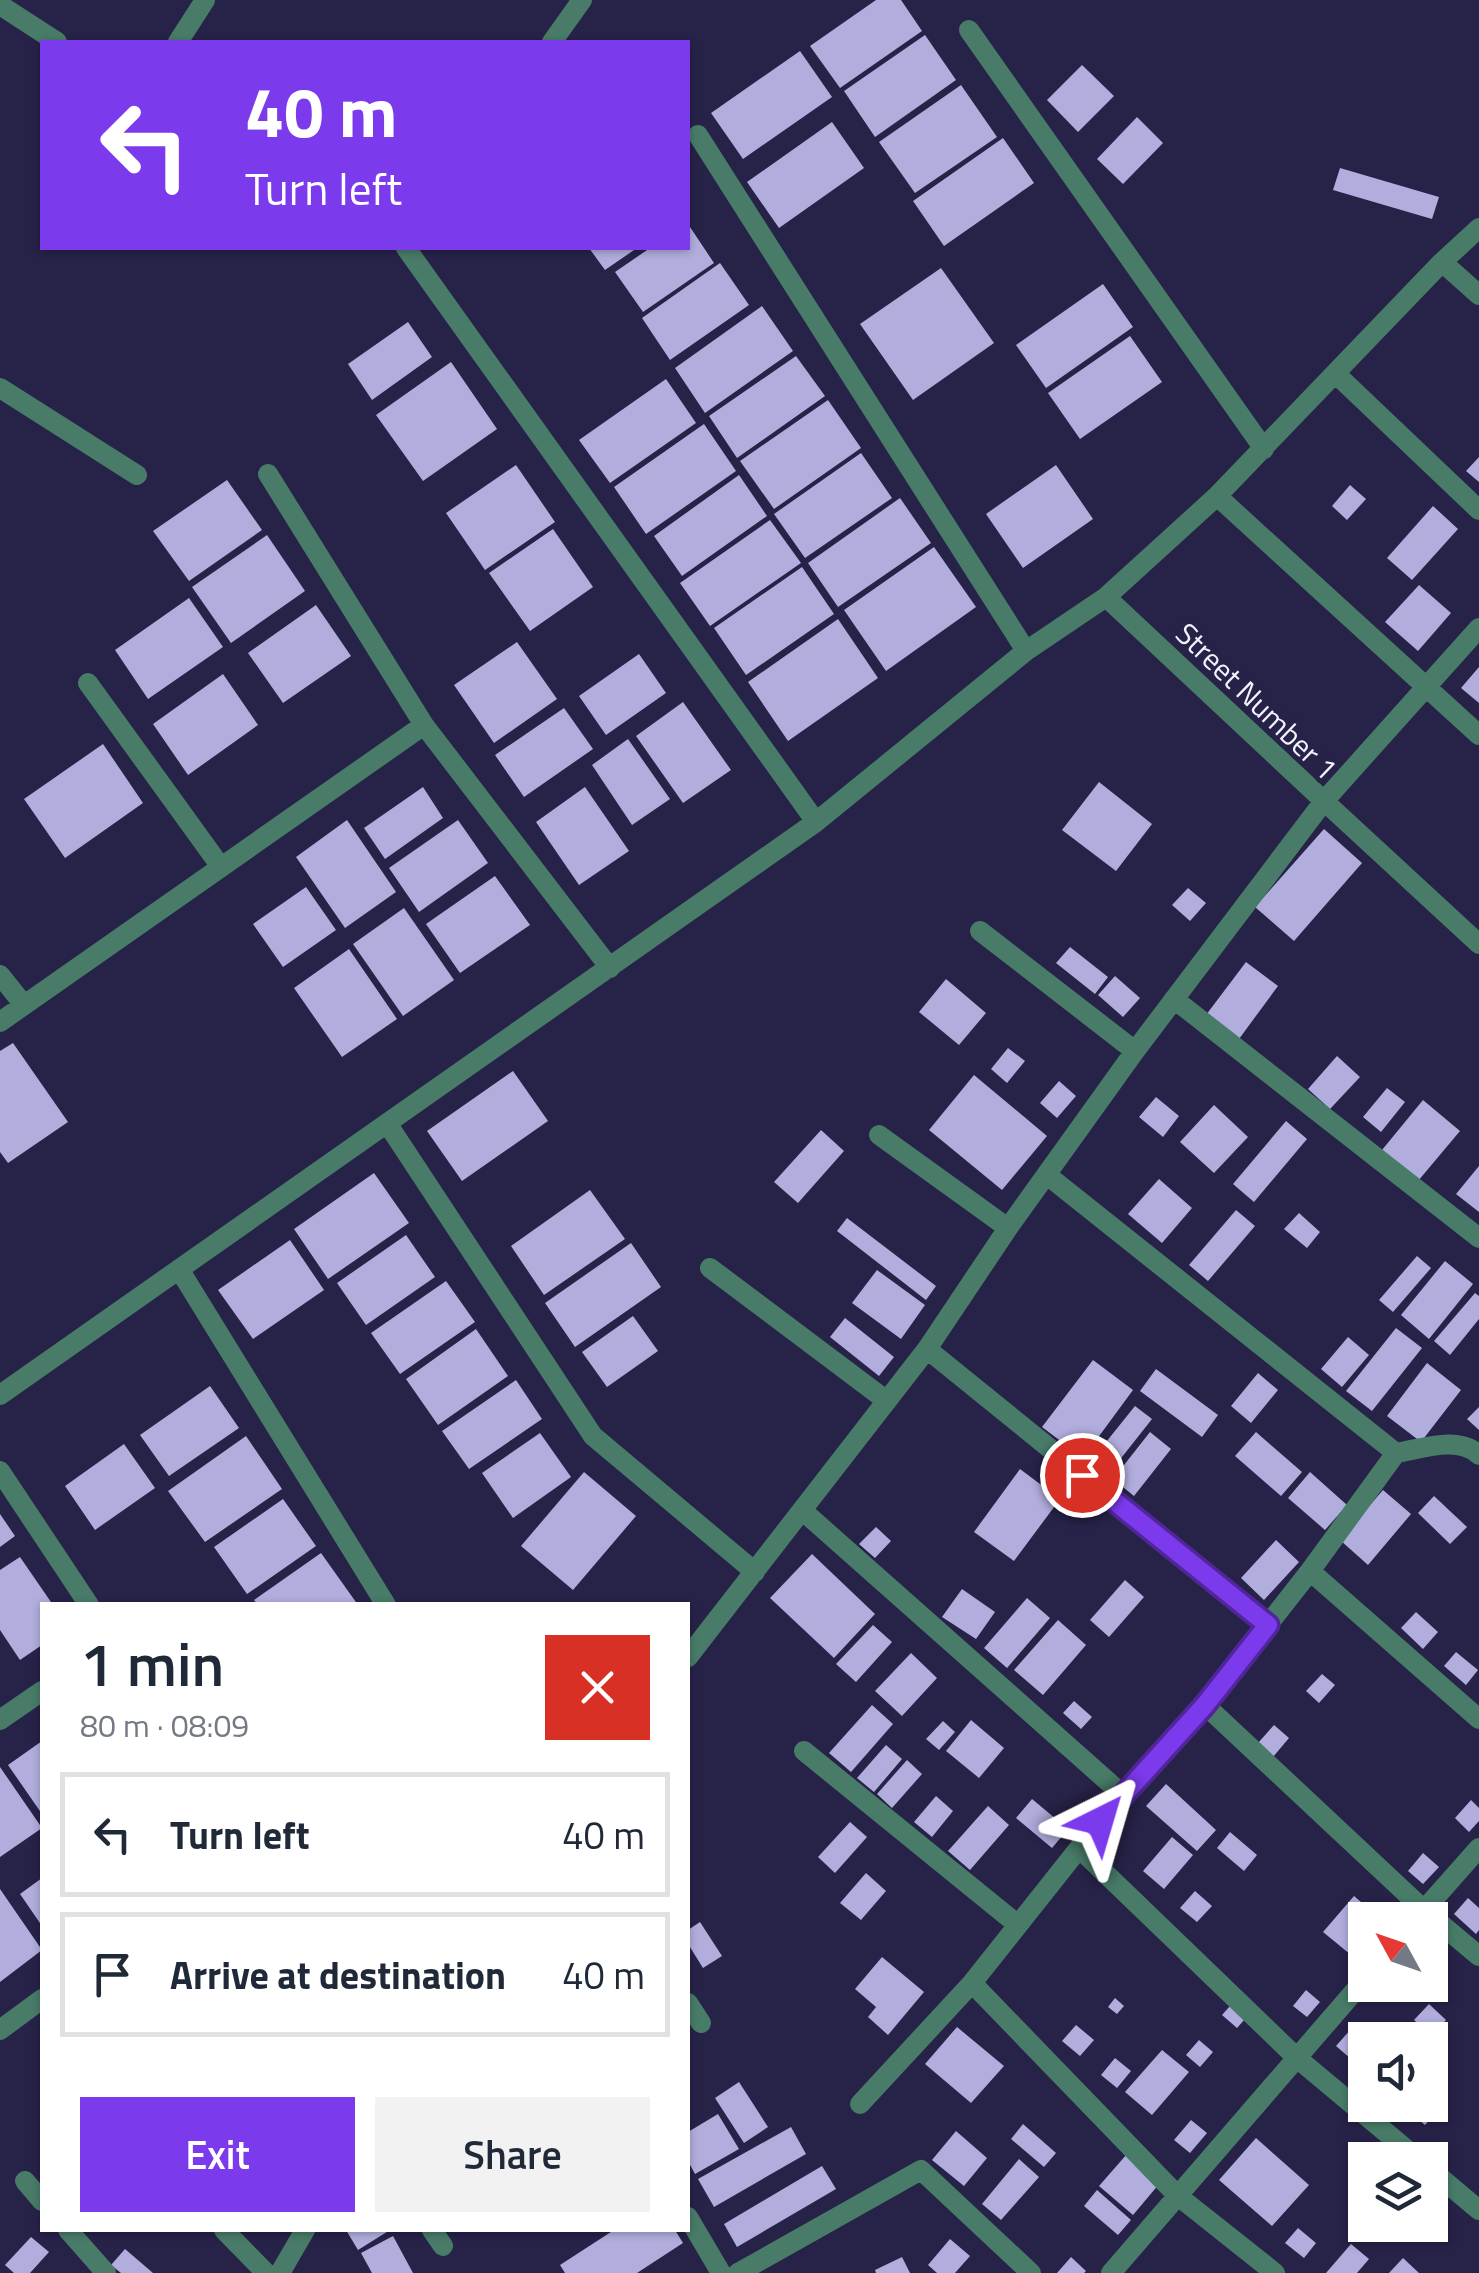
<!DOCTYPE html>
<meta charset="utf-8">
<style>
body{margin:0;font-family:"Titillium Web",sans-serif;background:#f2f2f3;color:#1f2937;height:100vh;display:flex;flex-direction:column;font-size:38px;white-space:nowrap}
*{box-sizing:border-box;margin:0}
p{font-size:32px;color:#747a83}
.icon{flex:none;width:55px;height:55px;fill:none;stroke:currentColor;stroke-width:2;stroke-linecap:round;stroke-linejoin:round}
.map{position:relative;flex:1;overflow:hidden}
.details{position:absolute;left:40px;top:1602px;width:650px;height:630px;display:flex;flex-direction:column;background:#fff;border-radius:0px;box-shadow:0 2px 8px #0004}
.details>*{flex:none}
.top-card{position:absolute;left:40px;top:40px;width:650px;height:210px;border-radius:0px;box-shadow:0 2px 8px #0004;background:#7c3aed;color:#fff;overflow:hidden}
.needle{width:65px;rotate:310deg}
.controls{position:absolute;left:1348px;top:1902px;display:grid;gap:20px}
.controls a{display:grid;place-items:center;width:100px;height:100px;border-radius:0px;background:#fff;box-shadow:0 2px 8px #0004;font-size:50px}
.pin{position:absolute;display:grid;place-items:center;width:85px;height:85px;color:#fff;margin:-42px;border:5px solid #fff;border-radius:50%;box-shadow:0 2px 10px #0007}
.me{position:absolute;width:110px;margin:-55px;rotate:40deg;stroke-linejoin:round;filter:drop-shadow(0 0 8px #0008)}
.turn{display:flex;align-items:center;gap:35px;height:210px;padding:0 40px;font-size:45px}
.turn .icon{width:130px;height:130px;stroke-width:2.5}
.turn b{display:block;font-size:70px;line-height:85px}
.round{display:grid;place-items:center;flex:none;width:105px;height:105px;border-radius:0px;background:#f2f2f3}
.headline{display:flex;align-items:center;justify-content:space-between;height:170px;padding:0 40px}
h1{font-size:60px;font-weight:600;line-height:75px}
.button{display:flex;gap:20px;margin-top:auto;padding:20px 40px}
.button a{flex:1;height:115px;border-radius:0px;background:#7c3aed;color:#fff;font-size:40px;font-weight:600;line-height:115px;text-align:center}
.button a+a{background:#f2f2f3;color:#1f2937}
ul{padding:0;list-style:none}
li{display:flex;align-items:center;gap:30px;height:125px;margin:0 20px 15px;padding:0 20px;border:5px solid #e0e1e3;border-radius:0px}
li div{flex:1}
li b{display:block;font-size:38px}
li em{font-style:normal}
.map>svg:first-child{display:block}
</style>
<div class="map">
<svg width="1479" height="2273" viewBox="0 0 1479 2273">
<rect width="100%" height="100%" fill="#272248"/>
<path fill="#b1aede" d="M876,0H901L922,31L840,88L810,46Z
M925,35L956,80L875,137L844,91Z
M800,51L832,97L743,159L711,113Z
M1082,65L1114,96L1078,132L1047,100Z
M961,85L997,137L915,193L879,142Z
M1137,117L1163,143L1123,184L1097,159Z
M832,122L864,168L779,228L747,182Z
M1003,138L1034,183L944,246L913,201Z
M1340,168L1439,197L1432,219L1333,190Z
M688,224L714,263L643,312L615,272L650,248H688Z
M589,248H637L605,270Z
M720,263L749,305L670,360L642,318Z
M941,268L994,343L913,400L860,324Z
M1103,284L1133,327L1046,388L1016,345Z
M762,306L793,351L705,413L675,368Z
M408,322L432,357L372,400L348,364Z
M1130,336L1162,382L1080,439L1048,393Z
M796,356L825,396L737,458L709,416Z
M451,362L497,429L423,481L376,415Z
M666,379L696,423L610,483L579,440Z
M828,400L861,448L774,509L740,461Z
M704,424L736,471L646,534L614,487Z
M861,453L892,498L805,558L774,514Z
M1479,457V482L1466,471Z
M516,465L555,522L485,570L446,513Z
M1056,465L1093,519L1023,568L986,514Z
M739,475L767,516L682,576L654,536Z
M227,480L262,530L189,581L153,531Z
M1350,485L1366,499L1347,520L1332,506Z
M900,498L931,543L838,607L808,563Z
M1433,506L1458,529L1412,580L1387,558Z
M770,520L801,563L710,626L680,583Z
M553,529L593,587L530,631L489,573Z
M267,535L305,591L231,643L192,587Z
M934,547L976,607L886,671L844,610Z
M802,567L834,614L746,675L714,628Z
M1419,585L1451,613L1418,651L1385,622Z
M189,598L223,647L148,699L115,650Z
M316,605L351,656L283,703L248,653Z
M838,619L878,678L788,741L748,682Z
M517,642L557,699L494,743L454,685Z
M639,654L666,693L606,735L579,696Z
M1479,667V703L1461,688Z
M223,674L258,725L188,775L153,724Z
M683,702L731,770L683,803L636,736Z
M564,708L593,749L524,797L495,755Z
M628,739L670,799L632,825L592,765Z
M103,744L143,803L65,858L24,799Z
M1099,782L1152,824L1116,871L1062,830Z
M423,787L443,818L385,859L364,828Z
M585,787L629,851L579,885L536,822Z
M347,820L396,892L345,928L296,857Z
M458,820L488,863L419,912L389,868Z
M1324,829L1362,863L1294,941L1255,907Z
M495,876L530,925L460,973L426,924Z
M306,887L336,930L283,967L253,924Z
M1188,888L1206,903L1190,921L1172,905Z
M404,908L454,980L403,1016L353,944Z
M1070,947L1108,977L1095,994L1056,963Z
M349,949L397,1019L342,1057L294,988Z
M1246,962L1278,986L1239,1039L1206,1015Z
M1115,976L1140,998L1123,1017L1098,995Z
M946,979L986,1013L959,1045L919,1012Z
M13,1043L68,1122L8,1163L0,1152V1051Z
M1008,1048L1025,1061L1007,1083L991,1069Z
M1337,1056L1360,1077L1330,1109L1308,1089Z
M513,1071L548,1121L462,1181L427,1131Z
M974,1075L1047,1136L1002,1190L929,1130Z
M1059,1081L1076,1096L1057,1118L1040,1103Z
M1387,1088L1405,1102L1381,1132L1363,1117Z
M1156,1097L1179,1116L1163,1137L1139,1117Z
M1423,1100L1460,1131L1418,1181L1382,1150Z
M1214,1105L1248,1137L1214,1173L1180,1142Z
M1286,1121L1307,1139L1254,1202L1233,1184Z
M821,1130L844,1151L798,1203L774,1182Z
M1479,1166V1212L1456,1194Z
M374,1173L409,1223L328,1279L294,1229Z
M1159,1179L1192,1208L1162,1243L1128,1214Z
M590,1190L625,1239L544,1295L511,1246Z
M1236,1210L1255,1226L1208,1281L1189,1265Z
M1299,1213L1320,1232L1307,1248L1284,1229Z
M847,1218L936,1286L926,1300L837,1231Z
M406,1235L435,1277L366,1325L337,1283Z
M290,1240L324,1290L253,1339L218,1290Z
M631,1243L661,1287L575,1347L545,1303Z
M1417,1256L1431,1268L1393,1312L1379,1300Z
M1445,1261L1473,1284L1429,1339L1401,1315Z
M877,1270L925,1305L901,1339L852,1303Z
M446,1281L475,1322L400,1374L371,1333Z
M1475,1293L1479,1296V1319L1450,1355L1434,1341Z
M633,1316L658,1351L607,1387L582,1352Z
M845,1318L894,1357L879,1376L830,1337Z
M1396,1328L1422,1348L1372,1411L1346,1391Z
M476,1329L508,1376L438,1425L406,1379Z
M1348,1337L1369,1355L1342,1387L1321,1369Z
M1093,1360L1133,1390L1083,1458L1042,1427Z
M1427,1363L1461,1390L1421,1442L1387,1416Z
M1156,1369L1218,1415L1202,1437L1140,1391Z
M1258,1373L1278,1390L1251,1423L1231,1406Z
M516,1380L542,1419L469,1469L442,1431Z
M210,1386L239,1428L169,1476L140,1435Z
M1135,1406L1152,1419L1107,1476L1090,1462Z
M1479,1407V1430L1467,1419Z
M1150,1432L1171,1449L1134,1496L1113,1479Z
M1256,1432L1302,1472L1281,1496L1235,1456Z
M540,1433L571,1477L513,1518L482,1473Z
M246,1436L282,1489L205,1542L168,1491Z
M124,1444L155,1488L95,1530L65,1486Z
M1020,1469L1060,1499L1014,1561L974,1532Z
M584,1472L636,1516L573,1590L521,1546Z
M1310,1472L1347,1505L1325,1530L1288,1498Z
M1383,1490L1411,1514L1368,1565L1340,1540Z
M1434,1496L1467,1527L1450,1544L1418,1513Z
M283,1499L316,1546L247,1594L214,1547Z
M0,1514L15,1536L0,1547Z
M876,1527L891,1541L875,1558L859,1544Z
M1276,1540L1299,1562L1264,1600L1241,1578Z
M321,1553L358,1605H258L254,1600Z
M812,1554L875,1614L834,1658L770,1598Z
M20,1557L53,1605H42V1645L20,1660L0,1630V1570Z
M1125,1580L1144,1597L1109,1637L1090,1620Z
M962,1589L995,1612L976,1639L942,1617Z
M1027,1598L1050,1618L1007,1668L984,1648Z
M1416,1612L1438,1632L1423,1649L1401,1628Z
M1058,1620L1086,1645L1043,1695L1014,1670Z
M873,1625L892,1642L856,1682L836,1664Z
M1456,1652L1478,1670L1466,1685L1444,1666Z
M911,1653L937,1678L902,1716L875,1691Z
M1322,1674L1335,1685L1319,1703L1306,1691Z
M1074,1701L1092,1717L1081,1729L1063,1713Z
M872,1705L893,1724L851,1772L829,1753Z
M971,1720L1004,1748L979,1778L946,1751Z
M943,1721L955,1732L939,1750L926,1739Z
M1274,1725L1289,1738L1273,1757L1258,1743Z
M42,1741V1814L8,1765Z
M886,1745L902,1759L874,1792L857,1778Z
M907,1760L922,1774L892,1808L877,1794Z
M0,1767L42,1828L0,1857Z
M1166,1784L1216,1830L1197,1851L1146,1806Z
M936,1796L953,1811L932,1837L914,1822Z
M1032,1799L1068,1829L1052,1848L1016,1818Z
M1471,1800L1479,1808V1821L1469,1832L1455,1818Z
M988,1806L1009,1825L970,1870L948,1851Z
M850,1822L867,1837L835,1873L818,1857Z
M1230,1832L1257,1855L1244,1871L1217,1848Z
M1172,1837L1193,1855L1164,1889L1143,1871Z
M1423,1853L1439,1867L1423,1884L1408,1871Z
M866,1873L886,1891L861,1920L840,1903Z
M42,1878V1926L20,1894Z
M0,1889L42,1950L0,1982Z
M1195,1891L1212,1906L1197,1922L1180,1908Z
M1354,1896L1382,1920H1365V1949L1356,1959L1323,1932Z
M1468,1898L1479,1908V1930L1476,1934L1454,1914Z
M700,1922L722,1956L703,1968L688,1944V1930Z
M882,1957L924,1992L888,2035L868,2017L876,2007L855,1989Z
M1306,1990L1320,2002L1307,2017L1293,2006Z
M1115,1998L1124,2006L1117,2014L1108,2007Z
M1429,2004L1446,2020L1432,2036L1414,2020Z
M1230,2006L1245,2019L1237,2028L1222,2015Z
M1076,2025L1094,2040L1080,2056L1062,2041Z
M957,2027L1004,2066L971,2103L925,2064Z
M1351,2029L1365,2041V2071L1336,2046Z
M1199,2040L1213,2052L1200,2067L1186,2055Z
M1162,2050L1189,2072L1152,2115L1125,2092Z
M1115,2058L1131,2071L1117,2088L1101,2075Z
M739,2082L768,2127L744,2143L715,2098Z
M1409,2105H1432L1438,2110L1425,2125L1406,2109Z
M718,2114L739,2149L695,2174L688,2161V2132Z
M1191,2120L1207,2133L1190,2153L1174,2140Z
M1023,2124L1056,2153L1044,2167L1011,2139Z
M791,2127L806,2154L714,2207L698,2179Z
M956,2131L987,2158L964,2186L932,2160Z
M1256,2138L1309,2185L1272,2226L1219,2180Z
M1127,2154L1160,2183L1133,2215L1099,2186Z
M1019,2159L1039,2177L1001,2220L982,2204Z
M822,2166L836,2189L737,2247L724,2224Z
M1097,2190L1131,2220L1118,2235L1084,2206Z
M1298,2228L1316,2243L1304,2258L1285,2243Z
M346,2230H390L358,2250Z
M614,2230H675L683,2243L637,2273H565L560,2265Z
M393,2236L413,2273H372L361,2253Z
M31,2237L49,2252L30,2273H14L5,2265Z
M950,2239L970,2256L955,2273H937L928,2265Z
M1351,2244L1369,2259L1357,2273H1326Z
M125,2249L153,2273H121L111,2265Z
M902,2257L910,2273H876L875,2270Z
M1071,2257L1086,2271L1084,2273H1057Z
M1403,2258L1419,2273H1389Z"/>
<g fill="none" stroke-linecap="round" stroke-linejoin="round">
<path stroke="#487c68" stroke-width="20" d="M0,5L57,42
M969,30L1264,449
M178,42L205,0
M552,42L582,0
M698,135L1026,651
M406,248L816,822
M1442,262L1479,295
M1336,374L1479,510
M0,388L137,475
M268,474L424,725L610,968
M1217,496L1479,735
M1479,628L1324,801L1479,944
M88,683L221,867
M980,931L1135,1051
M0,975L24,1005
M1174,999L1479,1238
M0,1022L424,725
M387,1123L593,1436L755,1572
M879,1135L1008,1228
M1047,1175L1396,1453C1421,1449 1459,1435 1479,1455
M710,1268L887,1401
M179,1269L386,1605
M927,1349L1268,1625
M0,1395L816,822L1026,651L1106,597L1217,496L1442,262L1479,228
M0,1471L89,1605
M803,1511L1122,1794L972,1983L1178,2196L1275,2273
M1310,1571L1479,1719
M688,1657L927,1349L1008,1228L1135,1051L1324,801L1106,597
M1205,1705L1424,1910L1479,1956
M0,1720L42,1691
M804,1751L1018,1925
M1122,1794L1205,1705L1310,1571L1396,1453
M1079,1848L1297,2058L1419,2160
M1417,1918L1479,1848
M688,2003L701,2023
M0,2030L42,1999
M860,2104L972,1983
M1430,2169L1479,2210
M25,2181L42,2201
M688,2217L721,2273
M68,2230L106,2273
M224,2230L266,2273
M432,2230L443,2246
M280,2273L305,2230
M738,2273L921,2170L1031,2273
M1111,2273L1365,1979"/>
</g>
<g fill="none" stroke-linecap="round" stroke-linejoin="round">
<defs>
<path id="route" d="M1082,1475L1268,1625L1205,1705L1100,1821"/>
</defs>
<use href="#route" stroke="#51269a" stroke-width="25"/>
<use href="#route" stroke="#7c3aed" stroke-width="18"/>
</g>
<g text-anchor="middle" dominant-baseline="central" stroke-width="10" stroke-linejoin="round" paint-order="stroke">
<g font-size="30" fill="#f3f3fd" stroke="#272248">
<text transform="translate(1257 701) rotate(44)">Street Number 1</text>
</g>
</g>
</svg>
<div class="controls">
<a><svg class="needle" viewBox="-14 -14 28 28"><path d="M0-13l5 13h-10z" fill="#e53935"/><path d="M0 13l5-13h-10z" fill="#747a83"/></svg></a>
<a><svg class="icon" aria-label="sound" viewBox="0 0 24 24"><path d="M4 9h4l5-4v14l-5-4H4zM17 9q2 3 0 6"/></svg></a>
<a><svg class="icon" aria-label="layers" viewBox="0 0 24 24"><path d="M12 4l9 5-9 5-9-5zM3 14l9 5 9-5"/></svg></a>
</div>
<div class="pin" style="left:1082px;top:1475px;background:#d93025"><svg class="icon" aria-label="arrive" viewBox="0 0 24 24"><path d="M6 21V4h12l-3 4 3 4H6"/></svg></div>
<svg class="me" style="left:1100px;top:1821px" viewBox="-20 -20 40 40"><path d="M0-17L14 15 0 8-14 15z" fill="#7c3aed" stroke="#fff" stroke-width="4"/></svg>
<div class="top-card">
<div class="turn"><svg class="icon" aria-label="left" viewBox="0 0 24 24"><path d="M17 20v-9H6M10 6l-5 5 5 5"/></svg><div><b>40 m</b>Turn left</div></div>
</div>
<section class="details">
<div class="headline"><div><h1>1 min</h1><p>80 m · 08:09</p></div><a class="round" style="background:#d93025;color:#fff"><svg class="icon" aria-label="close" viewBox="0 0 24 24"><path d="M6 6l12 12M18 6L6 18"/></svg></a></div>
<ul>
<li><svg class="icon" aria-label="left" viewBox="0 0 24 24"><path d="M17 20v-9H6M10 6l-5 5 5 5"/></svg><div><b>Turn left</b></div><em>40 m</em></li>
<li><svg class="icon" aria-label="arrive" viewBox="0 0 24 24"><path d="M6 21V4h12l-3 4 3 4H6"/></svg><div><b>Arrive at destination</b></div><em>40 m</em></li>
</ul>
<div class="button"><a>Exit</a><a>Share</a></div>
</section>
</div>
